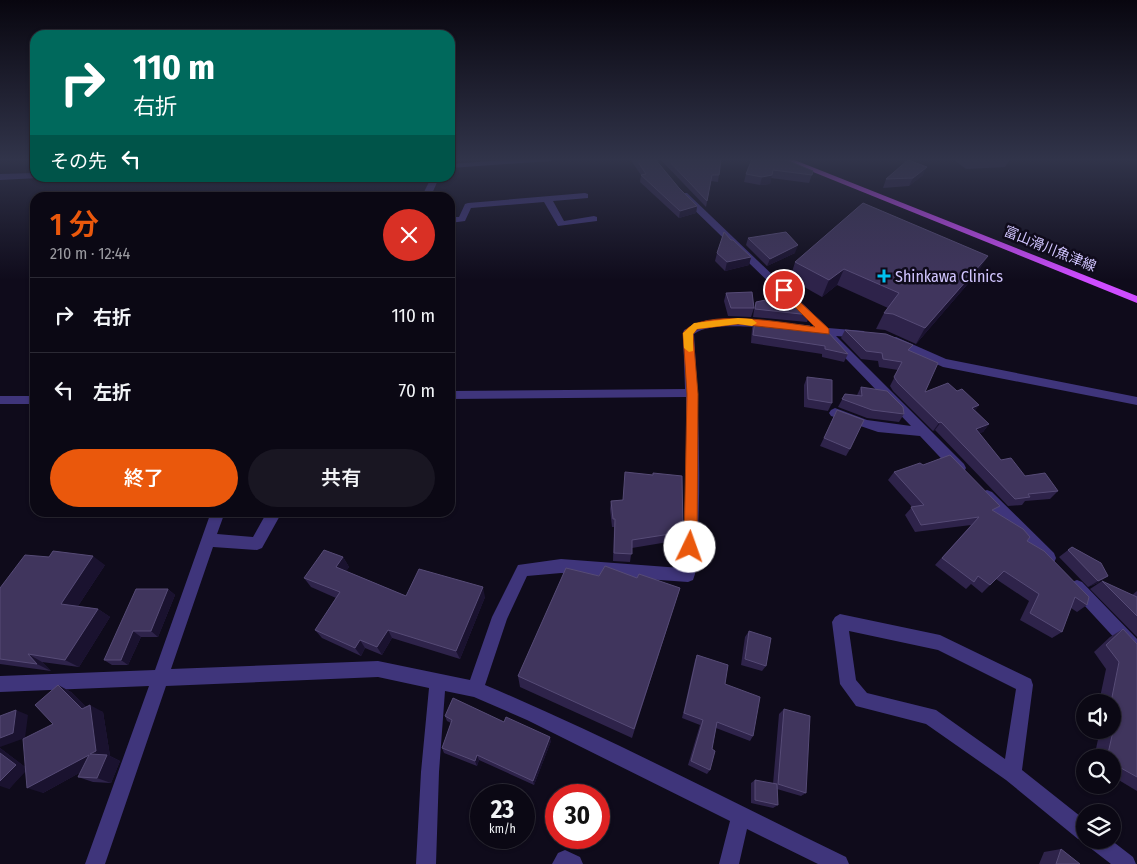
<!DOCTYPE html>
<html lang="ja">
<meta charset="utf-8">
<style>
body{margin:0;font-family:"Fira Sans Condensed","Noto Sans JP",sans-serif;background:#191622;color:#f1f3f6;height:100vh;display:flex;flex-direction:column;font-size:19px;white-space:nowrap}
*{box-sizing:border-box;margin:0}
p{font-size:16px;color:#9a9aa0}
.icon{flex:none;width:28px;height:28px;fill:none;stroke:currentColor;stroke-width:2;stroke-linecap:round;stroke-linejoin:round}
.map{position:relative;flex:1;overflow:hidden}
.sheet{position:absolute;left:30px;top:192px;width:425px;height:325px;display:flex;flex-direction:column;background:#0b0814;border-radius:15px;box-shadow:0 1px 4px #0004,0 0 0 1px #2b2934}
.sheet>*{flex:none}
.hud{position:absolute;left:30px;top:30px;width:425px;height:152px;border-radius:15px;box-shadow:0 1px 4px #0004,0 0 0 1px #2b2934;background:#00695c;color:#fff;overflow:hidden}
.fabs{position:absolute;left:1076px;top:694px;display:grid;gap:10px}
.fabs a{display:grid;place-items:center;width:45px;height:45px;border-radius:50%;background:#0b0814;box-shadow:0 1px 4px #0004,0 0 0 1px #2b2934;font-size:25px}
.speed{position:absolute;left:470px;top:784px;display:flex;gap:10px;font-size:25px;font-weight:700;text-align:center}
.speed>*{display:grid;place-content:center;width:65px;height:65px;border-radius:50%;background:#0b0814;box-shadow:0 1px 4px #0004,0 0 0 1px #2b2934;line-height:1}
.speed small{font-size:12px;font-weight:400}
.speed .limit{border:8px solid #d22;background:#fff;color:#111}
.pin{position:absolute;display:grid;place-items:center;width:42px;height:42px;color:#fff;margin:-21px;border:2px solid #fff;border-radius:50%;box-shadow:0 1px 5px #0007}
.me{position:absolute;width:55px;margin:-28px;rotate:3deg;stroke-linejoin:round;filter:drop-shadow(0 0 4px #0008)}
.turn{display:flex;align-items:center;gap:18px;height:105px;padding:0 20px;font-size:22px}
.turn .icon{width:65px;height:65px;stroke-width:2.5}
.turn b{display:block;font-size:35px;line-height:42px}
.then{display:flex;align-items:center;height:48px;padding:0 20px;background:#0003;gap:10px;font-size:19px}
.round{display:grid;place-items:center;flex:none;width:52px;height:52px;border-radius:26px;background:#191622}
.head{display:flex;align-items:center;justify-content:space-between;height:85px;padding:0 20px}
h1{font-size:30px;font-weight:600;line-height:38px;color:#ea580c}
.action{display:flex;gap:10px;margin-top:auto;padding:10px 20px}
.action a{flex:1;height:58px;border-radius:30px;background:#ea580c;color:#fff;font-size:20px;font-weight:600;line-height:58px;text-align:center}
.action a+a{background:#191622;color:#f1f3f6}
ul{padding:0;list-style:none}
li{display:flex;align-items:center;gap:15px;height:75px;padding:0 20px;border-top:1px solid #2b2934}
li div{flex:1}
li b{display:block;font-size:19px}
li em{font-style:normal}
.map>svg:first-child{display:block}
</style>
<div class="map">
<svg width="1137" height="864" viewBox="0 0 1137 864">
<rect width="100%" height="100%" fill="#0f0b1b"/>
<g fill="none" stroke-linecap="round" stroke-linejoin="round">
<path fill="#3f357b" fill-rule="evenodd" d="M516,159H555L551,161L450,168V164Z
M35,173V178H38L0,180V174Z
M431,178H439L430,198H421Z
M585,193L588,194V198L553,201L564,221L594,216L597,217V221L558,226L544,202L471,208L465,221L450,223V217H459L465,204L468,203Z
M681,193H687L828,328L864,331L865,334L860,338L836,336L964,464L966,468L964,472H954L920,436L878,432L831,416L829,413L831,410L835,408L867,420L911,426L822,334L809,333L808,330L809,327L814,326L681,197Z
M739,318L770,321L775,325C769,332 715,319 694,334C698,400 701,465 698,530C697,545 699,566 693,580L688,582L561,573L527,576L507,619L485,685C608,737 726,799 846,857L849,864H818L747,829L739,864H719L730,821L527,720L474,697L445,691L439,772L436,864H416L421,772L429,688L378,677L166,686L105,864H85L149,686L0,692V676L155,670L211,512H225L217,534L253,537L267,512H282L262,548L257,550L213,547L171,669L378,661L470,680L492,617L518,565L561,559L681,568L686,484V397L450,399V391L685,389L683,333L684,330L705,321Z
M896,337L946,359L1137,397V405L943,367L892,344L890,341L892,338Z
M0,396H35V404H0Z
M987,490L992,492L1054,553L1056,558L1054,563L1049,565L1044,563L982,500L980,496L982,492Z
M1077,580L1082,582L1137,639V658L1131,656L1072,592L1070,587L1072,582Z
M840,614L940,635L1031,679L1033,685L1022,770L1085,820V840H1111L1133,857L1136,864H1111L1089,847L1087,841L1078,839L1006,780L926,724L856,706L840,684L832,622L835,617ZM849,631L938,650L1016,689L1005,759L936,710L867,693L856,680Z
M565,850L580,857L583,864H552L558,853Z"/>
<path fill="#ce4cff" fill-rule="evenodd" d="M781,159H792L1137,296V303Z"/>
</g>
<path fill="#2e234a" d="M630,159H655L679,188L697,206L696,213L679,218L640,182L641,175Z
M660,159H721L718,182L711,181L706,207Z
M752,159L813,171L809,183L771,178L770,184L760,185L744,182L746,174Z
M810,159H825V160Z
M953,159H1010L1005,167L966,169Z
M923,175L909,186L883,188L886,179Z
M748,238L795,253L767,266L746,245Z
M717,253L751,257L749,265L725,271L715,261Z
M795,262L978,272L916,344L885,330L876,329L884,313L888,308L837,285L822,297L790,279Z
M726,293L754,308L751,317L728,316L724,301Z
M756,302L810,315L807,322L753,317L754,310Z
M755,320L810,328L848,354L844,362L822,357V354L751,343L752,328Z
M845,330L909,351L925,392L957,391L979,405L975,410L989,424L983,432L979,433L1001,460L1025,476L1058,491L1050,499L1025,501L1022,505L1008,506L935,430L933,431L893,391L890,386L898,370L879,367L878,361L861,359L841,338Z
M807,377L832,403L828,411L804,407V385Z
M861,387L904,414L899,422L867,418L838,407L845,394L857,395Z
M837,410L850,449L846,456L820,446Z
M923,465L994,512L1027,541L1087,605L1077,612L1071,608L1062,632L1052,638L1020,620L1029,601L996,579L982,593L971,584L966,589L935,565L971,525L915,532L905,515L912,507L888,480L894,472Z
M611,501L683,532L680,540L632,548L630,562L613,561L614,527H612L610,509Z
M1072,547L1101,563L1098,583L1088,587L1059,557Z
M343,557L349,567L346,571L406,596L485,597L460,659L392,638L382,655L365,648L361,656L322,638L315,630L336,598L311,587L304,578Z
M105,565L78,606L98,609L110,617L79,667L42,662L51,671L0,664V588Z
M599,576L637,578L680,588L632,738L520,687L518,676Z
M1102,581L1132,595L1137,591V637L1090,589Z
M168,589L175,595L158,637H141L128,665H112L104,660Z
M1123,629L1137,644V791L1112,776V758H1094L1100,730H1112V702H1099L1106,669L1094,652L1110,637Z
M749,631L766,666L762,671L741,665L745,637Z
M697,655L725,684L753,736L750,741L716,728L712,749L710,770L707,774L688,765L700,725L682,718L695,660Z
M58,685L71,692L86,707L103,712L110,756L120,761L111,783L93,782L78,777L81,772L43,793L25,771L9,789L0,748L25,767L53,724Z
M784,709L806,793L801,796L777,789L778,805L773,808L751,803V783L755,780L773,784L779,714Z
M445,716L504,722L551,741L534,785L479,760L477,766L444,753L442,748L451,723L447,721Z
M1061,849L1080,864H1039L1044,852Z"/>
<path fill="#1a122f" d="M927,167L923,175L909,186L913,178Z
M772,175L770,184L760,185L762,177Z
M697,206L696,213L679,218L680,211Z
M798,245L795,253L767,266L770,259Z
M988,256L978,272L916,344L925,328Z
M751,257L749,265L725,271L727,262Z
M844,269L837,285L822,297L829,280Z
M979,405L973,413L972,408Z
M941,422L935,430L933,431L939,423Z
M989,424L983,432L970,437L976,429Z
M93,556L105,565L74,612L61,604Z
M343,557L349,567L342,577L336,567Z
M1108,576L1098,583L1088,587L1098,581Z
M483,587L485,597L460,659L456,651Z
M168,589L175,595L158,637L151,631Z
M98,609L110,617L79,667L65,660Z
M388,630L392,638L382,655L377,647Z
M133,631L141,637L128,665L121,660Z
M360,640L365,648L361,656L355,648Z
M28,654L42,662L51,671L37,664Z
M58,685L71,692L90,711V705L103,712L110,756L120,761L111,783L97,778L90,754L82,709Z
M16,710L28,715L25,738L0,747V738Z
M550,737L551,741L534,785L533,781Z
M0,748L28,769L9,789L0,786Z
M89,755L103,760L43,793L27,788Z
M477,755L479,760L477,766L475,761Z"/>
<path fill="#40355d" stroke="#564b76" d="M636,159H655L679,188L697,206L680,211L641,175L646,174Z
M667,159H721L719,175H712L707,201Z
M752,159H784L813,171L812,175L773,170L772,175L762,177L746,174Z
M908,160L927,167L913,178L886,179Z
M863,203L988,256L925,328L893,314L884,313L899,293L844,269L829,280L795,262Z
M724,232L731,240H733L751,257L727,262L717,253Z
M786,232L798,245L770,259L748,238Z
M752,292L754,308H731L726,293Z
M789,295L810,315L755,309L756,302Z
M755,320L810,326V328L827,331L848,354L825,349V346L753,335Z
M845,330L886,334L913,345L908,350L938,363L925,392L948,383L957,391L962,389L979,405L972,408L989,424L976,429L1001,460L1011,458L1025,476L1045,473L1058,491L1028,494L1030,497L1015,499L941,422L939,423L898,383L894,377L902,362L883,359L882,353L866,351Z
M807,377L832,380V403L808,399Z
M861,387L887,391L903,407L904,414L872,410L842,399L845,394L862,396Z
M837,410L864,420L850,449L824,438Z
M950,455L1000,506L992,510L1023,529L1030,537L1027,541L1044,551L1089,597L1087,605L1075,597L1062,632L1030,613L1039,594L1004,571L990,585L978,576L974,582L942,558L979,517L921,525L911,507L924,505L894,472L920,463L923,465Z
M625,472L653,475V473L682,476L683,532L632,540V554L614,553L615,519H613L611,501L623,500Z
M1072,547L1101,563L1108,576L1098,581L1068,550Z
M324,550L343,557L336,567L406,596L419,569L483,587L456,651L388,630L377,647L360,640L355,648L315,630L340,592L304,578Z
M53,551L93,556L61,604L98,609L65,660L28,654L37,664L0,659V588L25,555L49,557Z
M605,566L637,578L639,574L680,588L634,729L518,676L566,568L599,576Z
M1102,581L1137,597V616Z
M136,589H168L151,631H133L121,660H104Z
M1123,629L1137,644V777L1112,763V758H1107L1118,709L1112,706V702H1111L1119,662L1106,645Z
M749,631L771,638L766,666L745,659Z
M697,655L728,665L725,684L760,697L753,736L717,722L712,749L715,751L710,770L691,761L703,720L684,713Z
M58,685L82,709L90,705L96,751L90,754L107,755L97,778L78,777L89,755L27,788L23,739L53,724L35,705Z
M453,698L504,722L506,717L550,737L533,781L477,755L475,761L442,748L452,720L445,716Z
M784,709L810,716L806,793L778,784Z
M16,710L13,733L0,738V716Z
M0,753L16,765L0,781Z
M755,780L777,784L778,805L755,800Z
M1061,849L1080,864H1056Z"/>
<linearGradient id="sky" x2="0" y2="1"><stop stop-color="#08060f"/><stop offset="0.57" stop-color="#31344a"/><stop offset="1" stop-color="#31344a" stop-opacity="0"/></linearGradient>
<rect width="1137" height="280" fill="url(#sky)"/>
<path fill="#ea580c" stroke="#983908" d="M784,287L829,329V334L738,324L697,329L693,334L698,394L697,547L695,551L690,553L686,551L684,547L687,394L683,333C701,307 786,323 815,327L780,292L779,290Z"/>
<path fill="#f59e0b" d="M738,318L752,319L757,323L752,326L738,324L697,329L693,334V351L689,352L684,348L683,333L694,323Z"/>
<path fill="#00c0f0" stroke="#0f0b1b" stroke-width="2" d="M881.5 268.5h5v5h5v5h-5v5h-5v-5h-5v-5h5z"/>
<g text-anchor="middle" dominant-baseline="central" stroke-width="5" stroke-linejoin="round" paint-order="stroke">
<g font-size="14" fill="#d1c5ff" stroke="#0f0b1b">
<text transform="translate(1050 249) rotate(22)">富山滑川魚津線</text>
</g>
<g font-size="16" fill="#d1c5ff" stroke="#0f0b1b" text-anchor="start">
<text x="895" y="276">Shinkawa Clinics</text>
</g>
</g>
</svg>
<div class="fabs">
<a><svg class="icon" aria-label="sound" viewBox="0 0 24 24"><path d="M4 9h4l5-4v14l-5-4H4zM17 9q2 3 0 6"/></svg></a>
<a><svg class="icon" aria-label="search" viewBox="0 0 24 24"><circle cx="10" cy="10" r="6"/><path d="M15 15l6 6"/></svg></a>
<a><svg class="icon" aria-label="layers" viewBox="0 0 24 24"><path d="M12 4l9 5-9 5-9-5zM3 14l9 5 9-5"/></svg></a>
</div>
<div class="speed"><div>23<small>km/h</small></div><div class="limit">30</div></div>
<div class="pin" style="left:784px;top:290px;background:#d93025"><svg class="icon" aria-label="arrive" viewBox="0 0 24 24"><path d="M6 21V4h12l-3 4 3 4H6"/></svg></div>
<svg class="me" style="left:690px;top:547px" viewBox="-20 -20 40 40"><circle r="19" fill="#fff"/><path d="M0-13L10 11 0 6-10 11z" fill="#ea580c"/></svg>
<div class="hud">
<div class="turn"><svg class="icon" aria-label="right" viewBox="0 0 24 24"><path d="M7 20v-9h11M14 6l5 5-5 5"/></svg><div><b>110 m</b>右折</div></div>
<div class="then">その先<svg class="icon" aria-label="left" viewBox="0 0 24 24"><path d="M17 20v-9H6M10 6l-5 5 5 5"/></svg></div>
</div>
<section class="sheet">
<div class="head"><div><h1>1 分</h1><p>210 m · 12:44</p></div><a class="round" style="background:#d93025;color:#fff"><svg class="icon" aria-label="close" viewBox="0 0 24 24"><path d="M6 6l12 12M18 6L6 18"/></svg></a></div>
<ul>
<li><svg class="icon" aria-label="right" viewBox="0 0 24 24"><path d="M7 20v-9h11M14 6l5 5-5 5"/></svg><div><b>右折</b></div><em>110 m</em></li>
<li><svg class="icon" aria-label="left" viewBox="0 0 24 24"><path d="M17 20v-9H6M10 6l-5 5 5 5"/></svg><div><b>左折</b></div><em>70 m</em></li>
</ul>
<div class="action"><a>終了</a><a>共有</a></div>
</section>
</div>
